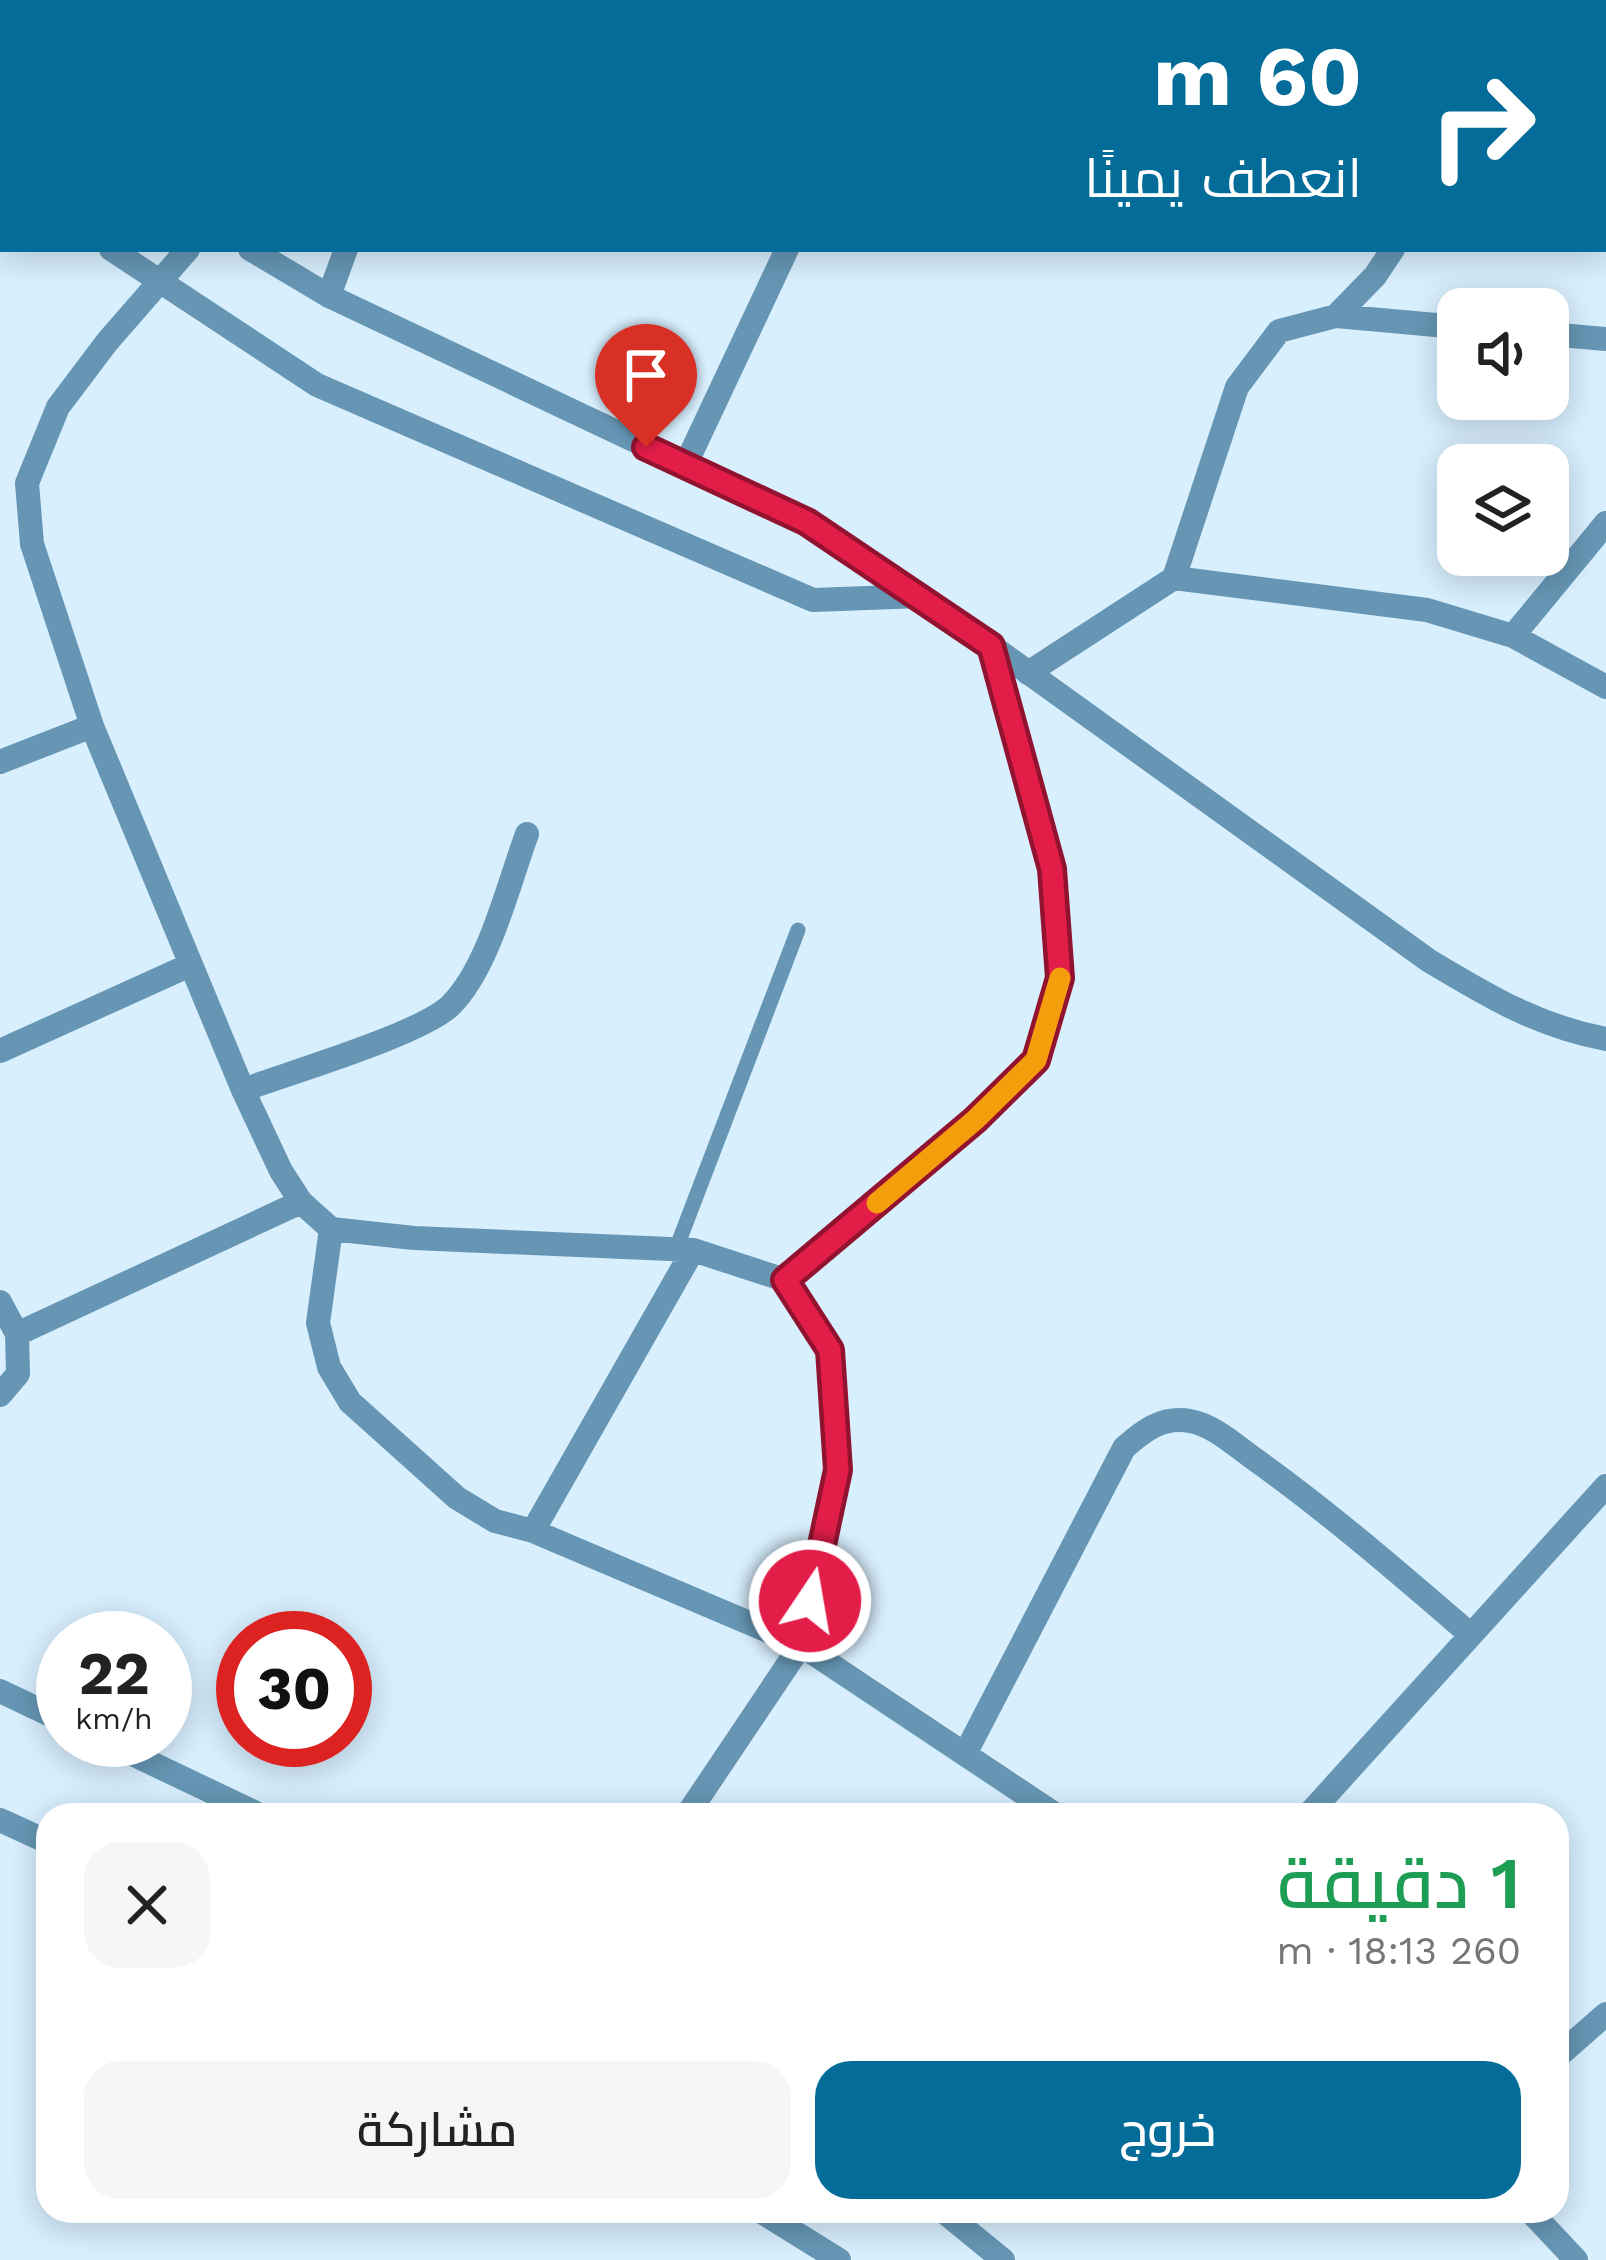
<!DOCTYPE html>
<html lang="ar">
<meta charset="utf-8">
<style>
body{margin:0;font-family:"Work Sans",Cairo,sans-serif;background:#f6f6f6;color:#222;direction:rtl;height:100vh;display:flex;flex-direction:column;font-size:45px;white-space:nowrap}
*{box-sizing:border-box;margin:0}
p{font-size:39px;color:#767676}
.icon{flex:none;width:66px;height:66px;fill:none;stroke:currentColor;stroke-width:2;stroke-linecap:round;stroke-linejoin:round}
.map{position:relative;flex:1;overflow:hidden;direction:ltr}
.sheet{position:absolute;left:36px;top:1803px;width:1533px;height:420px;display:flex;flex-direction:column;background:#fff;border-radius:36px;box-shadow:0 6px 30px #0003;direction:rtl}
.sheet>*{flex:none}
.hud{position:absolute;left:0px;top:0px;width:1608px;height:252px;box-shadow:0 6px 30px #0003;direction:rtl;background:#036c99;color:#fff;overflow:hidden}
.controls{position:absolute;left:1437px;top:288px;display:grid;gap:24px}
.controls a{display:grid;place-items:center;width:132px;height:132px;border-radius:24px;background:#fff;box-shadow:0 6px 30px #0003;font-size:60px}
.speed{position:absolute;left:36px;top:1611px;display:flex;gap:24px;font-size:60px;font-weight:700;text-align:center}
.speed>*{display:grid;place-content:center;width:156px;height:156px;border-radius:50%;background:#fff;box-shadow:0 6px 30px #0003;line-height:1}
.speed small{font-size:30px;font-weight:400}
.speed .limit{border:18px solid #d22;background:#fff;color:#111}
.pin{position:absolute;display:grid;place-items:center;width:102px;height:102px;color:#fff;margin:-123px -51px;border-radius:50% 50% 50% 0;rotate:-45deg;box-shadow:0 0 12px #0007}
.pin .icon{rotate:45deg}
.me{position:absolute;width:132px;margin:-66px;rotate:12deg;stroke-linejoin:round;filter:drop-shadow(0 0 9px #0008)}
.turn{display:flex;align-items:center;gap:42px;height:252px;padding:0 48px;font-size:54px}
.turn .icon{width:156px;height:156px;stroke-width:2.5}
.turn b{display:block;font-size:84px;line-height:102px}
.round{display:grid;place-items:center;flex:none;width:126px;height:126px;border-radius:36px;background:#f6f6f6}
.overview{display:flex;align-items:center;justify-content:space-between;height:204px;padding:0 48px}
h1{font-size:72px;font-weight:600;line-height:90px;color:#1e9e55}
.primary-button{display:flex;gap:24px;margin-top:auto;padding:24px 48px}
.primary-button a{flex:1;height:138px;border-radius:36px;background:#036c99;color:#fff;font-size:48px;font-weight:600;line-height:138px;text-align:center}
.primary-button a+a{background:#f6f6f6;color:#222}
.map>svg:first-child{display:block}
</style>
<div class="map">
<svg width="1606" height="2260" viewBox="0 0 1606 2260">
<rect width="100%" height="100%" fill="#d8effe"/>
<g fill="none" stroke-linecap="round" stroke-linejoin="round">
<path stroke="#6696b4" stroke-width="15" d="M676,1249L798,930"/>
<path stroke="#6696b4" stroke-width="24" d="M433,3L434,0
M1033,3L1034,0
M1368,3L1369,0
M188,249L107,342L58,407L27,483L32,544L92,726L243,1090L281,1171L301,1202L331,1229L414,1238L693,1250L785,1280L830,1350L838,1470L801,1645L687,1815
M329,296L346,249
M1336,316L1375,276L1393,249
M1548,334L1606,339
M685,466L787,249
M1174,578L1237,387L1279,331L1336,316L1458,327
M1513,636L1606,523
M1028,673L1174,578L1427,610L1513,636L1606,687
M0,762L92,726
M0,1051L190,965
M243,1090C288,1073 422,1034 451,1005C489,967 508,885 527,834
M331,1229L318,1323L329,1367L350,1402L457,1498L495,1521L533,1531
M693,1250L533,1531L801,1645L1056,1815
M785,1280L975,1121L1036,1060L1060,978L1052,869L991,646
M0,1302L17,1334L18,1374L0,1395
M17,1334L301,1202
M965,1754L1124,1448C1143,1431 1162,1416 1190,1421C1213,1425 1235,1445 1253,1458C1330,1513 1400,1574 1471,1635
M1308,1815L1606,1486
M1557,2057L1606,2014
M1530,2211L1576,2260"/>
<path stroke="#6696b4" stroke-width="24" d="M0,99L3,101
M0,176L3,178
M111,249L317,385L813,600L922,596
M250,249L329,296L807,522L922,596L1428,960C1488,996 1537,1026 1606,1039
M0,1691L63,1721
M103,1740L260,1815
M0,1820L48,1842
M760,2211L839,2260
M943,2211L1003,2260"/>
</g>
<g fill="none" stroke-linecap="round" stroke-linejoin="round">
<defs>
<path id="route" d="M646,447L807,522L991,646L1052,869L1060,978L1036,1060L975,1120L785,1280L830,1350L838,1470L810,1601"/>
</defs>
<use href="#route" stroke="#92132f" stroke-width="30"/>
<use href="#route" stroke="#e11d48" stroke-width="21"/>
<path stroke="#f59e0b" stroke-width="21" d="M877,1203L975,1120L1036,1060L1060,978"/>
</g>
</svg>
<div class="controls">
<a><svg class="icon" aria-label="sound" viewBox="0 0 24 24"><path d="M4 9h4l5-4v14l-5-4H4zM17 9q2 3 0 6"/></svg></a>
<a><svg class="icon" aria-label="layers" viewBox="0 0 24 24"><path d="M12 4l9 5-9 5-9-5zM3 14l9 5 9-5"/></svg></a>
</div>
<div class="speed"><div>22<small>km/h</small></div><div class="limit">30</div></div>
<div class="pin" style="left:646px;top:447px;background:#d93025"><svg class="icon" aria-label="arrive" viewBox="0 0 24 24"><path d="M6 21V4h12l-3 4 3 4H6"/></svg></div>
<svg class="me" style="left:810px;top:1601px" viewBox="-20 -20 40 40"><circle r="17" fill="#e11d48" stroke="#fff" stroke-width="3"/><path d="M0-11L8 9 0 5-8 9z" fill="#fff"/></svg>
<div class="hud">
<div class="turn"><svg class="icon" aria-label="right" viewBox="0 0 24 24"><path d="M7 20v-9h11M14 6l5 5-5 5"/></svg><div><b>60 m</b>انعطف يمينًا</div></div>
</div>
<section class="sheet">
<div class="overview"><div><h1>1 دقيقة</h1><p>260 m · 18:13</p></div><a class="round"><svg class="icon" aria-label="close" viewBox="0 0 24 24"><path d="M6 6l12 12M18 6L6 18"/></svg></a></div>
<div class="primary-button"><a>خروج</a><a>مشاركة</a></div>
</section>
</div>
